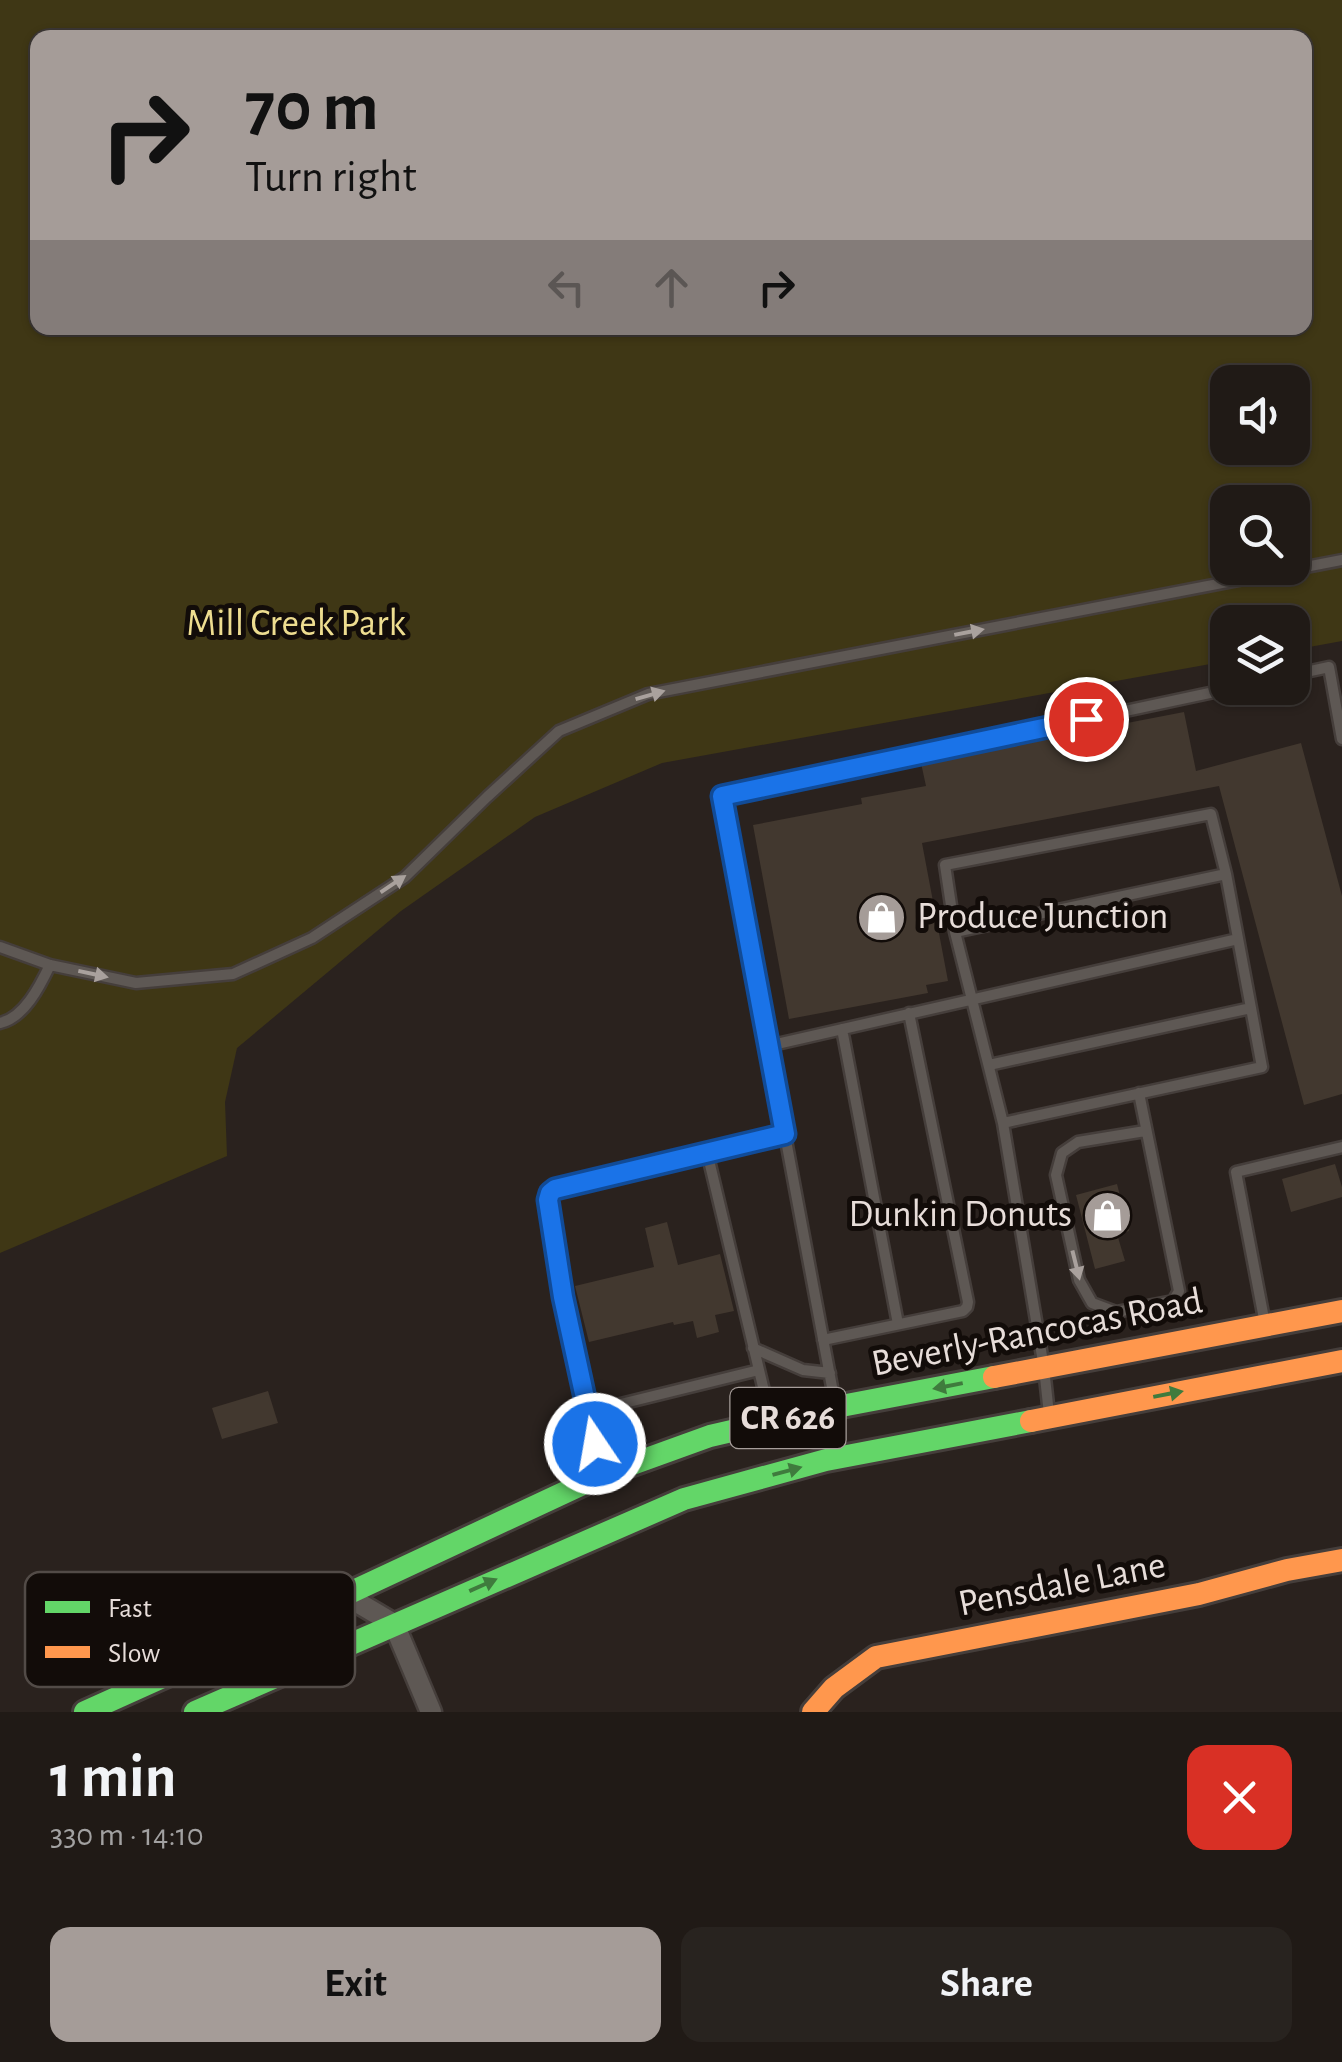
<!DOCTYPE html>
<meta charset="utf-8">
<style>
body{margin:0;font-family:"Alegreya Sans",sans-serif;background:#28231f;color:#f1f3f6;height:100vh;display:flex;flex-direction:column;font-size:38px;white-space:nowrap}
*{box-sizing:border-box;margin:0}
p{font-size:32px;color:#a2a1a1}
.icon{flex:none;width:55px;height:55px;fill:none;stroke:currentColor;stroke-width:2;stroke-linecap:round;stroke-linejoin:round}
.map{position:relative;height:1712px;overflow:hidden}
.drawer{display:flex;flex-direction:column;background:#201a16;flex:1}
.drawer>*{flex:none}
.guide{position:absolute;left:30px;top:30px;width:1282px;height:305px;border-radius:20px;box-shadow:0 2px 8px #0004,0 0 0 2px #3d3835;background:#a59c98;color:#111;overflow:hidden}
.buttons{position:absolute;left:1210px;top:365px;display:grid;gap:20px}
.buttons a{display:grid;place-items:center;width:100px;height:100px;border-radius:20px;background:#201a16;box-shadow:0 2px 8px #0004,0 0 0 2px #3d3835;font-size:50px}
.pin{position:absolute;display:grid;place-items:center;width:85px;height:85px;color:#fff;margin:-42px;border:5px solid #fff;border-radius:50%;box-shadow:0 2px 10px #0007}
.me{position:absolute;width:110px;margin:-55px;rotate:348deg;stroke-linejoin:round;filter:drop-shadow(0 0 8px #0008)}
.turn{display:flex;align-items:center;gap:35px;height:210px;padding:0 50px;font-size:45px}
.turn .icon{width:130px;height:130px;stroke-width:2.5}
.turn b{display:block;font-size:70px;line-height:85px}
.lanes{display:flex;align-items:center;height:95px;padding:0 50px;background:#0003;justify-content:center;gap:50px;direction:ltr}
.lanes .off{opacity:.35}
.round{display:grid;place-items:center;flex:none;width:105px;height:105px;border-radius:20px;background:#28231f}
.head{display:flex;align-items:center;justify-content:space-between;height:170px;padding:0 50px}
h1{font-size:60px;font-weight:600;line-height:75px}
.button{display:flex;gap:20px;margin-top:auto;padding:20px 50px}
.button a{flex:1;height:115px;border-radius:20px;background:#a59c98;color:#111;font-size:40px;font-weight:600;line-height:115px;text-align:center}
.button a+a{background:#28231f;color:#f1f3f6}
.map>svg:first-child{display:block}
</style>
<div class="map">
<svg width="1342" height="1712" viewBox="0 0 1342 1712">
<rect width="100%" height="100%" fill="#2a221e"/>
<path fill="#3f3715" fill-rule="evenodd" d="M0,0H1342V641L1293,650L1292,622H1228L1227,661L662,763L535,817L401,911L237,1048L225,1102L227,1156L0,1253ZM38,38H1305V328H38ZM1228,382H1292V448H1228ZM1228,502H1292V568H1228Z"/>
<path fill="#42382f" d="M1184,712L1196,771L1301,743L1342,896V1094L1304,1105L1219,786L922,843L948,981L926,985L928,993L789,1019L753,825L862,804L861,798L926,786L921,763Z
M1335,1164L1342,1187V1197L1291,1212L1282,1179Z
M1117,1184L1129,1231L1117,1234L1125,1261L1095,1269L1076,1195Z
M667,1222L678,1265L720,1254L734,1311L715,1315L719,1332L697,1338L693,1321L674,1325L673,1322L589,1342L575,1286L654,1267L645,1228Z
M268,1391L278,1423L222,1439L212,1408Z"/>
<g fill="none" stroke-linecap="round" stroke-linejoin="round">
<defs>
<path id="lane" d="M1292,675L1329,667L1342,739
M955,932L945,865L1211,814L1226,874
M0,947L50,965L136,983L233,974L312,938L405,877L487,797L559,731L648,694L1342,560
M0,1023C24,1018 40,986 50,965
M842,1029L898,1324
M768,1046L1238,939
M989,1065L1251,1008
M1139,1093L1179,1291L1173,1301L1116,1312L1092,1303L1079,1280L1056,1175L1062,1153L1078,1142L1145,1131
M1003,1123L1262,1067L1226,874L955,932L1003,1123L1044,1368L1049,1414
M1265,1324L1236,1172L1342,1147
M823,1340L963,1311L967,1307L968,1302L909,1013
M753,1348L803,1370L830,1373
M835,1403L722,797L1233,688
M588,1412L759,1370
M770,1416L707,1152L785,1134
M601,1473L563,1297L547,1200L550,1193L555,1189L707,1152"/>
<path id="street" d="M345,1595L394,1624L431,1712"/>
<path id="fast" d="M85,1712L345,1595L602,1475L710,1436L836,1407L994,1377
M195,1712L684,1499L826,1460L1031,1421"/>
<path id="slow" d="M994,1377L1342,1311
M1031,1421L1342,1361
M813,1712L834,1688L876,1657L1199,1594L1287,1570L1342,1560"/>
</defs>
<use href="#lane" stroke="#453e3b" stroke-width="15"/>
<use href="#street" stroke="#453e3b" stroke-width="25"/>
<use href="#fast" stroke="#453e3b" stroke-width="28"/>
<use href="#slow" stroke="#453e3b" stroke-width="28"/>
<use href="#lane" stroke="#5e5854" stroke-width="10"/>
<use href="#street" stroke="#5e5854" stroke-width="20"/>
<use href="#fast" stroke="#63d668" stroke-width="22"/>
<use href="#slow" stroke="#ff974d" stroke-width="22"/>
</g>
<defs><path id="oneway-solid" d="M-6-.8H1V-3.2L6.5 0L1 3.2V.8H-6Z" transform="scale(2.5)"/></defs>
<g fill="#a9a19d">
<use href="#oneway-solid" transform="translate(969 632) rotate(-11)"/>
<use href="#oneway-solid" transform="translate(650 695) rotate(-16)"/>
<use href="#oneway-solid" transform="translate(393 884) rotate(-34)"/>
<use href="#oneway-solid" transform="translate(93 974) rotate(12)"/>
<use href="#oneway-solid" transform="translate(1076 1265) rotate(76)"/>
</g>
<g fill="#3f7b3d">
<use href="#oneway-solid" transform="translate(948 1386) rotate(169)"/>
<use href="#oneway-solid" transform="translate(1168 1394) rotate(-11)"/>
<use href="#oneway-solid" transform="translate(787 1471) rotate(-15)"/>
<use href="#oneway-solid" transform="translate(483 1585) rotate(-24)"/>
</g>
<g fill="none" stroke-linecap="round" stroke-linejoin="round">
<defs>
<path id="route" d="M595,1444L563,1297L548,1200L550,1193L555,1189L785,1134L722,796L1086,719"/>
</defs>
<use href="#route" stroke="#114b97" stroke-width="25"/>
<use href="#route" stroke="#1a73e8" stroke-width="18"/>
</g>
<defs>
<symbol id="shop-disc" viewBox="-11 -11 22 22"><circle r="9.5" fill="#a59c98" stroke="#120c09"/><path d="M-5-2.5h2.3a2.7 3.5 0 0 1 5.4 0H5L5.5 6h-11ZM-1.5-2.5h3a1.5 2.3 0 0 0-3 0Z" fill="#fff"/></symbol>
</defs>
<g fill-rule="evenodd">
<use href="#shop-disc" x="854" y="890" width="55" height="55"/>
<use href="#shop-disc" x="1080" y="1188" width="55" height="55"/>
</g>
<g text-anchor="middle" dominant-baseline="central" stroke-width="10" stroke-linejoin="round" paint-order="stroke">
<rect fill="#120c09" stroke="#a79e9b" stroke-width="2.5" x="730.5" y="1388" width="115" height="60" rx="8"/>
<g font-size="35" font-weight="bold" fill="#e7ddd9">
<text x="788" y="1418">CR 626</text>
</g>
<g font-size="38" fill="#eedd90" stroke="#120c09">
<text x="296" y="624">Mill Creek Park</text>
</g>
<g font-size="38" fill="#e7ddd9" stroke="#120c09" text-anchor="start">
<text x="917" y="917">Produce Junction</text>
<text x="1072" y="1215" text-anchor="end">Dunkin Donuts</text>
</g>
<g font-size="38" fill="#e7ddd9" stroke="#120c09">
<text transform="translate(1037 1333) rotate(-11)">Beverly-Rancocas Road</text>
<text transform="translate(1062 1585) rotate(-11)">Pensdale Lane</text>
</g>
</g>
<rect x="25" y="1572" width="330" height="115" rx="15" fill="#120c09" stroke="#524b47" stroke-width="2.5"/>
<rect x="45" y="1601" width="45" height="12" fill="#63d668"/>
<rect x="45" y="1646" width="45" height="12" fill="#ff974d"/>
<g font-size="28" fill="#e7ddd9">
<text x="108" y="1617">Fast</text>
<text x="108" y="1662">Slow</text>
</g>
</svg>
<div class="buttons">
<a><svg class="icon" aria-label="sound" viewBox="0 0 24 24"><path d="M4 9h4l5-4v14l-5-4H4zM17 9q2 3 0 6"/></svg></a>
<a><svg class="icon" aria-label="search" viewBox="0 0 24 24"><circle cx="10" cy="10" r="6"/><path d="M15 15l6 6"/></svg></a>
<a><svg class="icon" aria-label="layers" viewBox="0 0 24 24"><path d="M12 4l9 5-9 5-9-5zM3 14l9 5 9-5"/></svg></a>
</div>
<div class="pin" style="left:1086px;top:719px;background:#d93025"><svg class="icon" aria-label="arrive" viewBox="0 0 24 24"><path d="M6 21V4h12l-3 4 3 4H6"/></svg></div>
<svg class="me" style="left:595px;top:1444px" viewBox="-20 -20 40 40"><circle r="17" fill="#1a73e8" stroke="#fff" stroke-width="3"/><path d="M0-11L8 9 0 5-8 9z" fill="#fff"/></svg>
<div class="guide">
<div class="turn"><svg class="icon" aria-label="right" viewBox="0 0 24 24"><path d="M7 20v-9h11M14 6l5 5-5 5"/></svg><div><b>70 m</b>Turn right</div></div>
<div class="lanes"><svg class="icon off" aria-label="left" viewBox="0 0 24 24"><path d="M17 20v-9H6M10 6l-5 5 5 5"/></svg><svg class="icon off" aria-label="ahead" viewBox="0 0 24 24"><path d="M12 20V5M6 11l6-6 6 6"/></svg><svg class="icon" aria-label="right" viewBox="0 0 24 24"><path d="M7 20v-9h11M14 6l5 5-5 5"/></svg></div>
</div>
</div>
<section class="drawer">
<div class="head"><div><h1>1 min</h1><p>330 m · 14:10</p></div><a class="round" style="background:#d93025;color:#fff"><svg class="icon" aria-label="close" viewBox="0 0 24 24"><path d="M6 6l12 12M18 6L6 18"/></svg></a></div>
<div class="button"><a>Exit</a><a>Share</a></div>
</section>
